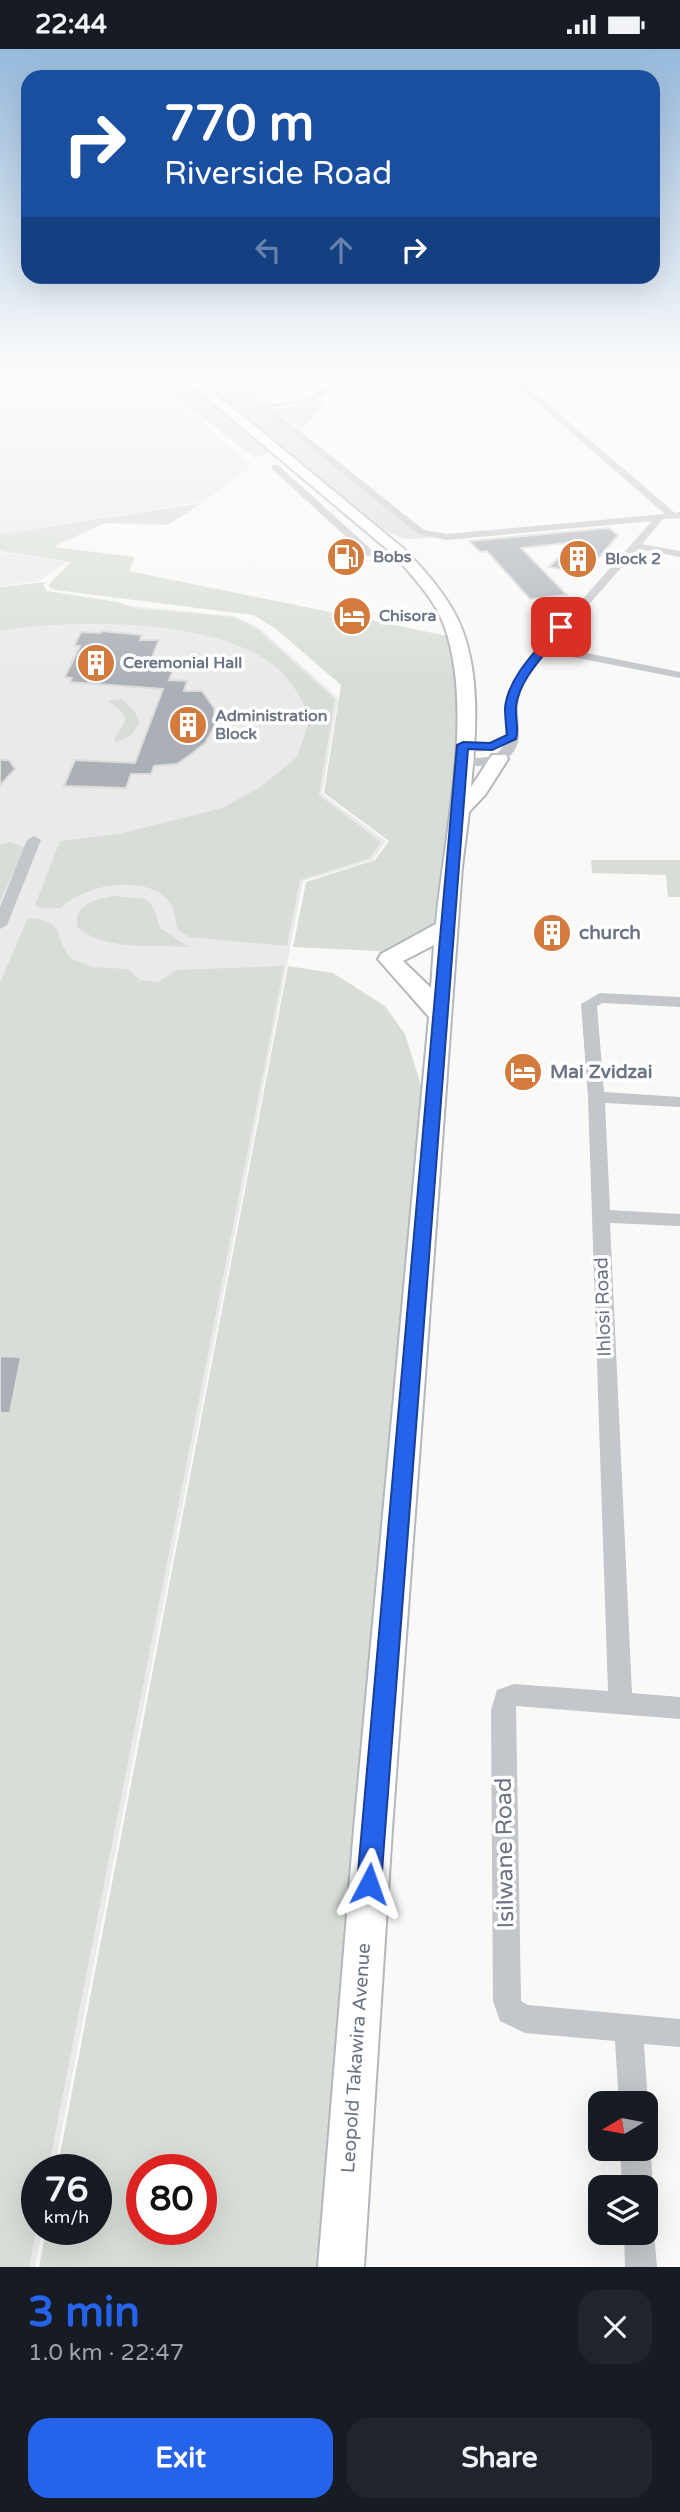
<!DOCTYPE html>
<meta charset="utf-8">
<style>
body{margin:0;font-family:"Varela Round",sans-serif;background:#20242c;color:#f1f3f6;height:100vh;display:flex;flex-direction:column;font-size:26px;white-space:nowrap}
*{box-sizing:border-box;margin:0}
p{font-size:23px;color:#9ea1a6}
.icon{flex:none;width:38px;height:38px;fill:none;stroke:currentColor;stroke-width:2;stroke-linecap:round;stroke-linejoin:round}
.map{position:relative;height:2218px;overflow:hidden}
.details{display:flex;flex-direction:column;background:#171b24;flex:1}
.details>*{flex:none}
.hud{position:absolute;left:21px;top:21px;width:639px;height:214px;border-radius:21px;box-shadow:0 7px 28px #0002;background:#1a4fa0;color:#fff;overflow:hidden}
.needle{width:46px;rotate:260deg}
.buttons{position:absolute;left:588px;top:2042px;display:grid;gap:14px}
.buttons a{display:grid;place-items:center;width:70px;height:70px;border-radius:14px;background:#171b24;box-shadow:0 7px 28px #0002;font-size:35px}
.speed{position:absolute;left:21px;top:2105px;display:flex;gap:14px;font-size:35px;font-weight:700;text-align:center}
.speed>*{display:grid;place-content:center;width:91px;height:91px;border-radius:50%;background:#171b24;box-shadow:0 7px 28px #0002;line-height:1}
.speed small{font-size:18px;font-weight:400}
.speed .limit{border:10px solid #d22;background:#fff;color:#111}
.pin{position:absolute;display:grid;place-items:center;width:60px;height:60px;color:#fff;margin:-30px;border-radius:14px;box-shadow:0 4px 10px #0006}
.me{position:absolute;width:77px;margin:-38px;rotate:4deg;stroke-linejoin:round;filter:drop-shadow(0 0 5px #0008)}
.turn{display:flex;align-items:center;gap:24px;height:147px;padding:0 28px;font-size:32px}
.turn .icon{width:91px;height:91px;stroke-width:2.5}
.turn b{display:block;font-size:49px;line-height:60px}
.lanes{display:flex;align-items:center;height:66px;padding:0 28px;background:#0003;justify-content:center;gap:35px;direction:ltr}
.lanes .off{opacity:.35}
.round{display:grid;place-items:center;flex:none;width:74px;height:74px;border-radius:21px;background:#20242c}
.head{display:flex;align-items:center;justify-content:space-between;height:119px;padding:0 28px}
h1{font-size:42px;font-weight:700;line-height:52px;color:#2563eb}
.button{display:flex;gap:14px;margin-top:auto;padding:14px 28px}
.button a{flex:1;height:80px;border-radius:21px;background:#2563eb;color:#fff;font-size:28px;font-weight:700;line-height:80px;text-align:center}
.button a+a{background:#20242c;color:#f1f3f6}
.status{display:flex;justify-content:space-between;align-items:center;height:49px;padding:0 35px;background:#171b24;direction:ltr}
.status svg{height:19px;fill:currentColor}
.map>svg:first-child{display:block}
</style>
<div class="status"><b>22:44</b><svg viewBox="0 0 49 12"><path d="M0 12V9h3v3zM5 12V6h3v6zM10 12V3h3v9zM15 12V0h3v12zM26 1h20v11H26zM47 4h2v5h-2z"/></svg></div>
<div class="map">
<svg width="680" height="2218" viewBox="0 0 680 2218">
<rect width="100%" height="100%" fill="#f9f9f7"/>
<path fill="#eaeaea" d="M56,326L152,329L251,417L205,452L0,485V329L31,332Z
M0,503L13,505L67,513L39,532L0,537Z
M0,551L84,552L234,567L258,578L338,649L322,745L386,792L373,811L303,832L54,2121H37V2180L42,2181L35,2218H0Z"/>
<path fill="#d8ded7" fill-rule="evenodd" d="M75,326H179L273,402L255,409L153,329Z
M194,326H227L267,356L234,359Z
M328,351L304,378H298L275,361Z
M253,361L268,362L427,487L435,489L404,490L387,483L243,366L244,363Z
M202,454L168,476L104,474L54,498L135,508L129,522L448,587L457,637L456,686L439,870L434,883L397,903L293,898L306,833L375,811L389,792L324,744L341,636L275,579L253,566L55,541L49,538V535L71,513L0,502V485Z
M46,533L43,536L47,542L118,553L133,559L233,568L256,579L335,650L319,746L381,793L370,809L300,831L287,897L189,888L178,881C174,870 176,859 167,850C142,825 83,836 61,859H40L35,856L60,792L119,785L222,759L259,739L297,708L310,670C302,651 295,636 279,621C224,569 71,569 0,582V538Z
M122,650L135,663L139,675L130,687L116,694L114,691C126,668 133,672 109,652Z
M10,793L25,798L0,853V795Z
M591,811H680V848H668L666,826L592,824Z
M114,847L146,850L154,859L160,879L189,898C154,896 106,902 78,879C71,856 96,850 114,847Z
M36,869L51,874L57,880L62,895L70,909L93,918L128,920L140,931L158,933L176,921L284,917L48,2121H37V2177L29,2218H0V934L27,870Z
M288,917L333,924L385,957L405,985L421,1036V1111L324,2218H39L46,2181L96,2180V2121H57ZM142,2121H201V2180H142Z"/>
<path fill="#abb0b7" stroke="#dbdbd9" stroke-width="2" d="M609,479L618,486L585,525L549,518L575,493L521,499L567,546L530,550L487,502L480,503L469,492Z
M102,582L142,586L140,591H159L148,618L174,619L169,631L187,632L184,642H202L214,659L215,677L205,694L190,706L177,715L154,717L151,725H131L126,739L64,737L75,711L135,714L163,640L70,633L72,629L65,628L80,597H74L81,583L100,584Z
M0,711H9L15,720L0,736Z
M543,873L562,875L561,895L541,893Z
M0,1307L21,1308L10,1364H0Z"/>
<g fill="none" stroke-linecap="round" stroke-linejoin="round">
<defs>
<path id="highway" d="M180,326H193L404,500C425,522 446,545 459,573C481,622 476,685 471,738L492,706H506L508,710L485,746L469,763L462,818L392,1780L364,2218H318L354,1780L429,968L378,910L381,905L436,875C444,787 475,660 444,576C434,549 412,527 394,506ZM434,896L431,939L403,912Z"/>
</defs>
<use href="#highway" stroke="#b4b7bb" stroke-width="4"/>
<path fill="#c3c6ca" fill-rule="evenodd" d="M338,326H347L315,353L271,359L424,481L447,485L665,465L505,326H514L675,464L680,463V469L663,470L642,495L680,502V508L638,500L552,597L680,623V629L547,603C536,616 522,632 519,650C516,663 521,684 518,693C511,719 479,719 458,715V709C475,706 492,715 503,697C491,703 467,705 457,697L463,693L490,694L505,687L507,647L523,617L652,472L447,491L418,485L263,360L230,365L226,362L310,349Z
M272,416H278L373,502L399,500L404,503L399,506L367,507L272,420Z
M34,787L41,791L7,876L0,880V858L27,791Z
M600,944L680,948V958L603,954L597,957L604,1043L680,1048V1058L605,1054L610,1161L680,1165V1177L610,1174L632,1644L680,1648V1670L516,1657L521,1952L528,1956L680,1970V1998L644,1995L648,2054L646,2058V2054H619L615,1992L525,1984L500,1972L493,1952L491,1661L497,1641L514,1635L608,1642L588,1048L581,955Z
M646,2090C652,2106 656,2135 646,2149V2138H622L620,2100H646Z
M646,2172L650,2173L654,2184L657,2218H625L624,2184H646Z"/>
<use href="#highway" fill="#fff" fill-rule="evenodd"/>
</g>
<linearGradient id="sky" x2="0" y2="1"><stop stop-color="#97badc"/><stop offset="0.51" stop-color="#fcfcfb"/><stop offset="1" stop-color="#fcfcfb" stop-opacity="0"/></linearGradient>
<rect width="680" height="637" fill="url(#sky)"/>
<path fill="#2563eb" stroke="#184099" stroke-width="2" d="M558,576L566,578C549,602 520,627 516,657C515,668 519,680 516,690L492,701L468,700L381,1835L378,1843L369,1847L361,1843L357,1835L457,696L463,693L490,694L507,686C506,677 505,668 505,659C508,627 539,599 558,576Z"/>
<defs>
<symbol id="fuel-disc" viewBox="-11 -11 22 22"><circle r="9.5" fill="#d37a3d" stroke="#fff"/><path d="M-5.5-6h7V0h2V4h1.3V-2.5L3-4.5l.8-.8L6-3V5H2.5V1h-1V6h-7ZM-4.2-4.7v3.2H.2V-4.7Z" fill="#fff"/></symbol>
<symbol id="building-disc" viewBox="-11 -11 22 22"><circle r="9.5" fill="#d37a3d" stroke="#fff"/><path d="M-4-6H4V6H1V3H-1V6H-4ZM-2.5-4.3h1.7v1.8h-1.7ZM.8-4.3h1.7v1.8H.8ZM-2.5-1h1.7V.8h-1.7ZM.8-1h1.7V.8H.8Z" fill="#fff"/></symbol>
<symbol id="hotel-disc" viewBox="-11 -11 22 22"><circle r="9.5" fill="#d37a3d" stroke="#fff"/><path d="M-6-4.5h1.5V1H6V5H4.5V3h-9V5H-6ZM-4 0a1.8 1.8 0 1 1 3.6 0ZM.5 0V-2.5h3Q6-2.5 6 0Z" fill="#fff"/></symbol>
</defs>
<g fill-rule="evenodd">
<use href="#fuel-disc" x="324" y="486" width="44" height="44"/>
<use href="#building-disc" x="556" y="488" width="44" height="44"/>
<use href="#hotel-disc" x="330" y="545" width="44" height="44"/>
<use href="#building-disc" x="74" y="592" width="44" height="44"/>
<use href="#building-disc" x="166" y="654" width="44" height="44"/>
<use href="#building-disc" x="530" y="862" width="44" height="44"/>
<use href="#hotel-disc" x="501" y="1001" width="44" height="44"/>
</g>
<g text-anchor="middle" dominant-baseline="central" stroke-width="7" stroke-linejoin="round" paint-order="stroke">
<g font-size="16" font-weight="bold" fill="#6b7585" stroke="#fff" text-anchor="start">
<text x="373" y="508">Bobs</text>
<text x="605" y="510">Block 2</text>
<text x="379" y="567">Chisora</text>
<text x="123" y="614">Ceremonial Hall</text>
<text x="215" y="667">Administration<tspan x="215" dy="18">Block</tspan></text>
</g>
<g font-size="19" font-weight="bold" fill="#6b7585" stroke="#fff" text-anchor="start">
<text x="579" y="884">church</text>
<text x="550" y="1023">Mai Zvidzai</text>
</g>
<g font-size="19" fill="#6b7585" stroke="#fff">
<text transform="translate(603 1258) rotate(-92)">Ihlosi Road</text>
<text transform="translate(356 2009) rotate(-86)">Leopold Takawira Avenue</text>
</g>
<g font-size="23" fill="#6b7585" stroke="#fff">
<text transform="translate(505 1804) rotate(-91)">Isilwane Road</text>
</g>
</g>
</svg>
<div class="buttons">
<a><svg class="needle" viewBox="-14 -14 28 28"><path d="M0-13l5 13h-10z" fill="#e53935"/><path d="M0 13l5-13h-10z" fill="#9ea1a6"/></svg></a>
<a><svg class="icon" aria-label="layers" viewBox="0 0 24 24"><path d="M12 4l9 5-9 5-9-5zM3 14l9 5 9-5"/></svg></a>
</div>
<div class="speed"><div>76<small>km/h</small></div><div class="limit">80</div></div>
<div class="pin" style="left:561px;top:578px;background:#d93025"><svg class="icon" aria-label="arrive" viewBox="0 0 24 24"><path d="M6 21V4h12l-3 4 3 4H6"/></svg></div>
<svg class="me" style="left:369px;top:1835px" viewBox="-20 -20 40 40"><path d="M0-17L14 15 0 8-14 15z" fill="#2563eb" stroke="#fff" stroke-width="4"/></svg>
<div class="hud">
<div class="turn"><svg class="icon" aria-label="right" viewBox="0 0 24 24"><path d="M7 20v-9h11M14 6l5 5-5 5"/></svg><div><b>770 m</b>Riverside Road</div></div>
<div class="lanes"><svg class="icon off" aria-label="left" viewBox="0 0 24 24"><path d="M17 20v-9H6M10 6l-5 5 5 5"/></svg><svg class="icon off" aria-label="ahead" viewBox="0 0 24 24"><path d="M12 20V5M6 11l6-6 6 6"/></svg><svg class="icon" aria-label="right" viewBox="0 0 24 24"><path d="M7 20v-9h11M14 6l5 5-5 5"/></svg></div>
</div>
</div>
<section class="details">
<div class="head"><div><h1>3 min</h1><p>1.0 km · 22:47</p></div><a class="round"><svg class="icon" aria-label="close" viewBox="0 0 24 24"><path d="M6 6l12 12M18 6L6 18"/></svg></a></div>
<div class="button"><a>Exit</a><a>Share</a></div>
</section>
